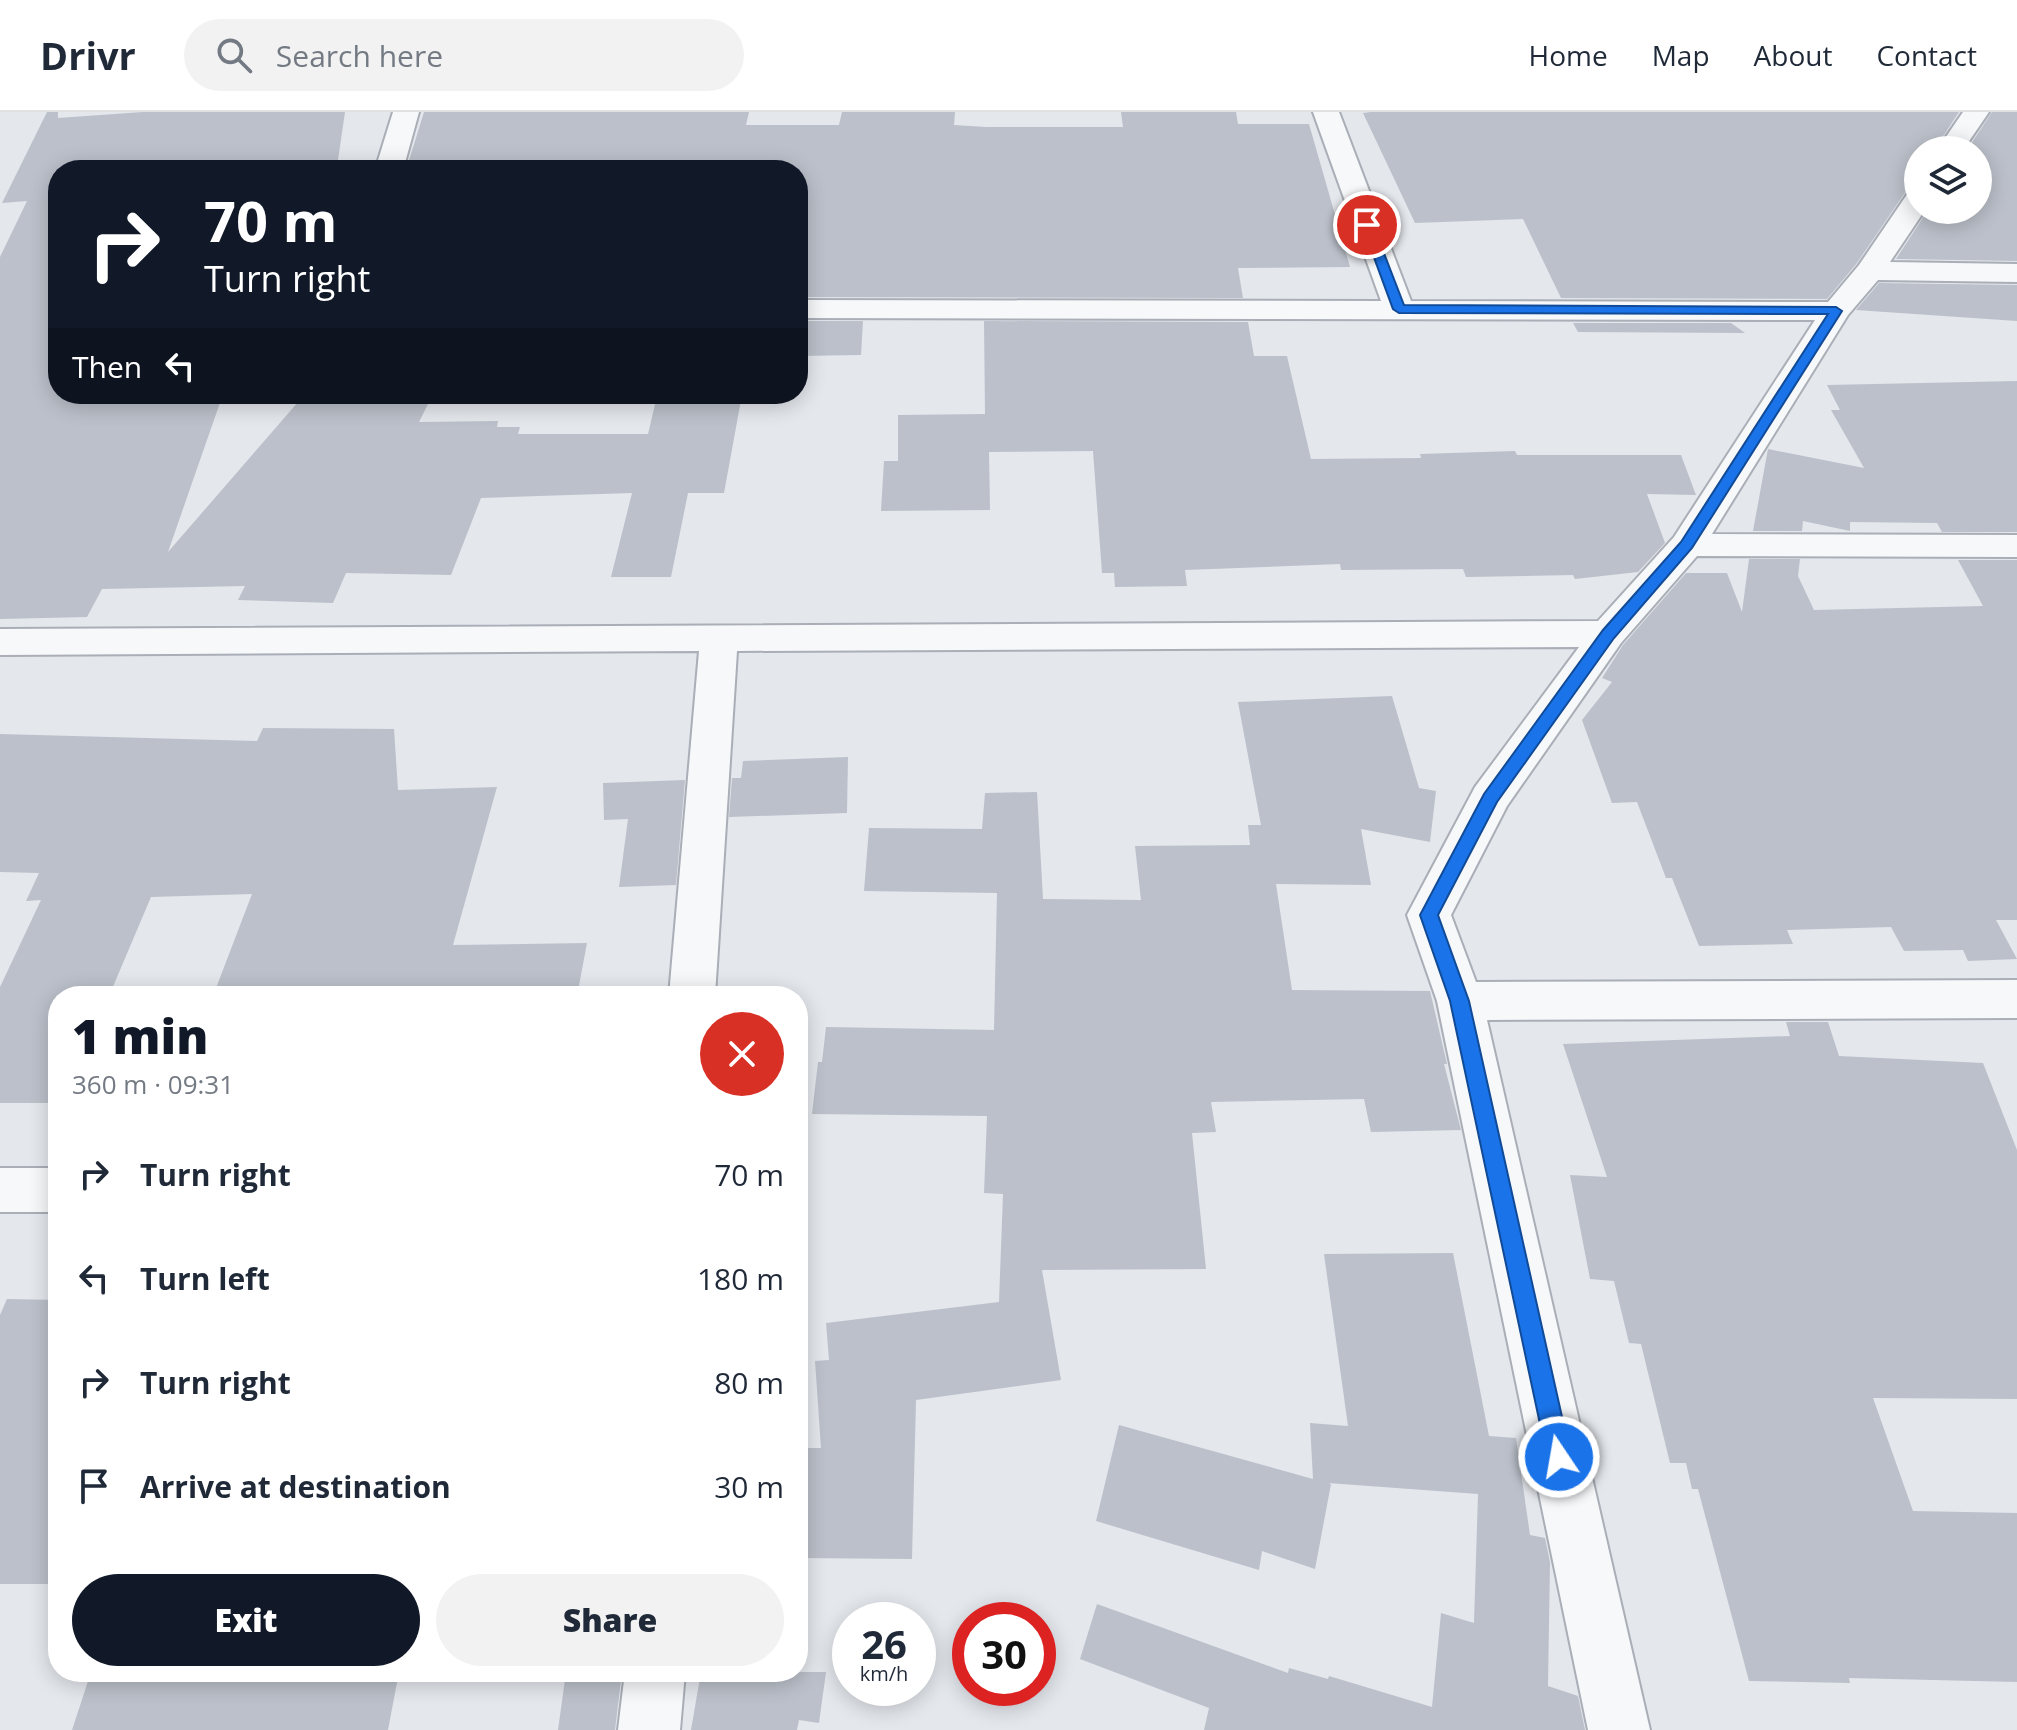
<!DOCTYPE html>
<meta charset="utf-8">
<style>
body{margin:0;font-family:"Open Sans",sans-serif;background:#f2f2f3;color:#1f2937;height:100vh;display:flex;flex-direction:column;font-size:30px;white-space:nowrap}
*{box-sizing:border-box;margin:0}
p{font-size:26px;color:#747a83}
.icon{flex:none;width:44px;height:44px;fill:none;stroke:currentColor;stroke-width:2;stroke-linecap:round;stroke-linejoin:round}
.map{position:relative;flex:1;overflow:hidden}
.sheet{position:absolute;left:48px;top:874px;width:760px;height:696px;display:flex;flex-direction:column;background:#fff;border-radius:32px;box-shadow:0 4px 20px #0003}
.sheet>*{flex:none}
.guide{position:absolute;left:48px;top:48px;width:760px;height:244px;border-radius:32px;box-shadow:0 4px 20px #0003;background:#111827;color:#fff;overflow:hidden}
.controls{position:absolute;left:1904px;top:24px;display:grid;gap:16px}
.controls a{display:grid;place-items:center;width:88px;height:88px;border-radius:50%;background:#fff;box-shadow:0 4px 20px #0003;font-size:40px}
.speed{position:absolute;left:832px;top:1490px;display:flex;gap:16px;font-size:40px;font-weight:700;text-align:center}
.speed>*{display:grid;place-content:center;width:104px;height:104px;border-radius:50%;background:#fff;box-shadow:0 4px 20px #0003;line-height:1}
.speed small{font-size:20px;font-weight:400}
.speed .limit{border:12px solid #d22;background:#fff;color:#111}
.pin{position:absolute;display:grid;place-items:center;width:68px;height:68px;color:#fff;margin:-34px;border:4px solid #fff;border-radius:50%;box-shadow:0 2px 8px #0007}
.me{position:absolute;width:88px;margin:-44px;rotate:348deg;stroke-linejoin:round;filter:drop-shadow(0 0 6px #0008)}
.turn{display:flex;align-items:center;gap:28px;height:168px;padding:0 24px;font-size:36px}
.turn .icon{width:104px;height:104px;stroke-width:2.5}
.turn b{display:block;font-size:56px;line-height:68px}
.then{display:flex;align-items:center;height:76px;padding:0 24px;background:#0003;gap:16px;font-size:30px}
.round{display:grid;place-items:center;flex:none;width:84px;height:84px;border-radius:42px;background:#f2f2f3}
.headline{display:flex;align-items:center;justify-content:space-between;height:136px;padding:0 24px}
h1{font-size:48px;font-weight:800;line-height:60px;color:#111827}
.action{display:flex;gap:16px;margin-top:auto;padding:16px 24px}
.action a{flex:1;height:92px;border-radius:48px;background:#111827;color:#fff;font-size:32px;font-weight:800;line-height:92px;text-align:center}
.action a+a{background:#f2f2f3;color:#1f2937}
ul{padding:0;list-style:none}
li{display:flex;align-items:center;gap:24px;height:104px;padding:0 24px}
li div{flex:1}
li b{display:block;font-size:30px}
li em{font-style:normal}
header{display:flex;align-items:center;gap:48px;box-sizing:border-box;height:112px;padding:0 40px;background:#fff;border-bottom:2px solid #e0e1e3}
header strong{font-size:38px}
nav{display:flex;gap:44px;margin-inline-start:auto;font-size:28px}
.search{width:560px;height:72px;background:#f2f2f3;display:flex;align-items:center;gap:20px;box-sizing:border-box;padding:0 28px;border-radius:44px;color:#747a83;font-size:30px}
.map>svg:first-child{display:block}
</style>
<header>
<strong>Drivr</strong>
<div class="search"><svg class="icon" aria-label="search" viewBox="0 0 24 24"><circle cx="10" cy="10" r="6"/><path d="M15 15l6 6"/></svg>Search here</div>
<nav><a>Home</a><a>Map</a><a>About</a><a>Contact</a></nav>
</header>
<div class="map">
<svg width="2017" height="1618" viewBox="0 0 2017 1618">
<rect width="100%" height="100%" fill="#e4e7ec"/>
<path fill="#bbc0ca" d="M47,0H58V6L143,0H345L338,48L167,55L166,58H58V282H223L168,440L305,282H433L419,310L498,309L497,315H520L518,322H648L656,288H741L724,381H688L671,465H611L632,381L481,386L451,463L346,461L333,491L238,488L245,474L102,477L87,505L0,507V145L27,89L2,91Z
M424,0H749L746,13H839L842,0H955L954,13L986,15H1123L1121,0H1236L1238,12H1309L1350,155L1238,156L1243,186L798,185V58H493V54L406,58Z
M1371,0H1959L1934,38H1918V76L1906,79L1857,151L1827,187L1561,186L1523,107L1415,111L1363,1Z
M1992,0H2017V149L1896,147L1928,98H1978V38H1967Z
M1879,171L2017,173V209L1856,198Z
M798,209H863L861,243L798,244Z
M984,209L1248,210L1254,244H1287L1311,347L1421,346L1420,342L1515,339L1517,343H1681L1696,383L1647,382L1665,431L1638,460L1575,467L1573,463L1466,465L1463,457L1341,458L1340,452L1185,458L1187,474L1115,475L1114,461H1102L1093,339L989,340L990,398L881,399L884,349H898V303L985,302Z
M1573,211H1731L1745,221L1578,220Z
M2017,269V420H1942L1937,411L1850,410V419L1803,409L1802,419H1753L1768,337L1864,356L1831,298H1840L1827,273Z
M1749,447H1800L1798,464L1814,498L1983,494L1958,448H2017V808H1996L2017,847L1968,849L1963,838L1904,839L1891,815L1787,818L1793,832L1699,834L1672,766H1666L1637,690L1612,691L1582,608L1612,570L1602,566L1623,533L1686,461H1727L1742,500Z
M1392,584L1419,676L1436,679L1430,730L1361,717L1371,773L1276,772L1292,878L1430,879L1447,952H1444L1461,1018L1371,1020L1364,987L1211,990L1216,1020L1192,1021L1206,1157L1042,1158L1061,1268L916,1288L912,1447L798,1446V1336H821L815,1249L829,1248L826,1211L999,1190L1003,1082L984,1081L987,1004L812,1002L818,950H822L826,915L994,918L997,781L864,779L869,716L982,717L985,681L1037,680L1043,787L1141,788L1135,734L1250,733L1248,713H1261L1238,590Z
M263,616L394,617L398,678L497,675L453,833L587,831L577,884H213L252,782L151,785L109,884H58V991H0V875L41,788L26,789L39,761L0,760V622L257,629Z
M848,645L847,701L729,705L732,666H741L743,649Z
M685,668L676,773L619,775L628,707L604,708L603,671Z
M1786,910H1828L1839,944L1983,951L2017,1038V1287L1873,1286L1913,1399L2017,1401V1570L1849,1566L1850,1571L1749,1569L1698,1377H1692L1686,1351H1670L1641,1232L1629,1231L1614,1169L1590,1167L1570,1063L1607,1065L1563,932L1790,924Z
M1453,1141L1489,1324L1516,1326L1530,1423L1545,1426L1550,1450L1548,1574L1578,1584L1585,1618H1204L1209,1596L1080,1547L1097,1492L1288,1561L1289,1556L1328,1567L1329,1564L1432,1595L1441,1501L1474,1511L1478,1382L1328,1371L1331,1372L1315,1457L1262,1439L1259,1458L1096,1409L1119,1313L1313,1367L1310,1311L1348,1314L1324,1142Z
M7,1187L58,1188V1472H0V1203Z
M91,1560H399L388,1618H72Z
M566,1560H622L615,1618H558Z
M701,1560H826L819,1611L799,1608L797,1618H691Z"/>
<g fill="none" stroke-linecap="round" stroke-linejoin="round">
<defs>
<path id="minor" d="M393,0H419L403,58H375Z
M1313,0H1339L1411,189L1828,190L1859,153L1908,81L1918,79V98H1925L1890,150L2017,152V170L1878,168L1848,203L1712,422L2017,423V445L1697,444L1621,531L1507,694L1451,803L1476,870L2017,868V906L1487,908L1650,1618H1588L1437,889L1407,803L1475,675L1579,535L737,539L715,884H669L699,539L0,543V517L1598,509L1674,425L1815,208L798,206V188L1381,189Z
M1963,0H1989L1963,38H1937Z
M0,1056H58V1100H0Z
M625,1560H685L680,1618H618Z"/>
</defs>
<use href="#minor" stroke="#a9aeb7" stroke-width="4"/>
<use href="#minor" fill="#f7f8fa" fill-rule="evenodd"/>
</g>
<path fill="#1a73e8" stroke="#114b97" stroke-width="2" d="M1363,110L1373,113L1404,193L1836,195L1842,199L1692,436L1614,526L1497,690L1438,803L1469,889L1571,1345L1567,1353L1559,1356L1551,1353L1547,1345L1450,889L1420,803L1484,682L1603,518L1681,430L1828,202L1399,201L1393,197L1362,113Z"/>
</svg>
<div class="controls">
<a><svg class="icon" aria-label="layers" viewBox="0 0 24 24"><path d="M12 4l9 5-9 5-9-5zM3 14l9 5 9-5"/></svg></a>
</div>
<div class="speed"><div>26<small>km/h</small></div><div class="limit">30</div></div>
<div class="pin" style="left:1367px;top:113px;background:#d93025"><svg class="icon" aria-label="arrive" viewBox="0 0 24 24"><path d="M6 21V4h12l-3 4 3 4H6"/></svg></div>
<svg class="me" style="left:1559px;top:1345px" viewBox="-20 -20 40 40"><circle r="17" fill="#1a73e8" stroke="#fff" stroke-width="3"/><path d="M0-11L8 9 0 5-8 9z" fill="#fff"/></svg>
<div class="guide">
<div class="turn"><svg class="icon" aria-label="right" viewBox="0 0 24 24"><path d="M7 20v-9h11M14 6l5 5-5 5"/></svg><div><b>70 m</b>Turn right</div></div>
<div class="then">Then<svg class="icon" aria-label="left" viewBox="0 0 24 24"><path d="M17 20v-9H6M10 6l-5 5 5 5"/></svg></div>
</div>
<section class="sheet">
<div class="headline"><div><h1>1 min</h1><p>360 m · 09:31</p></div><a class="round" style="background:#d93025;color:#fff"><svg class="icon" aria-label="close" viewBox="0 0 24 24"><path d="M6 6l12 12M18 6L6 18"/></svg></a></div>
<ul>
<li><svg class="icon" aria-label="right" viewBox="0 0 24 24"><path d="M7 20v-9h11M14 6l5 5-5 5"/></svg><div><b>Turn right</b></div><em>70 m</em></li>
<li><svg class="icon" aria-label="left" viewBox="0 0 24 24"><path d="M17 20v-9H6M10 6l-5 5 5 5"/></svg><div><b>Turn left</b></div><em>180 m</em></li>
<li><svg class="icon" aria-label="right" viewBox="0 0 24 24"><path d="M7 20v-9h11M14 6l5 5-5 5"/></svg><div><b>Turn right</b></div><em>80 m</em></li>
<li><svg class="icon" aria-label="arrive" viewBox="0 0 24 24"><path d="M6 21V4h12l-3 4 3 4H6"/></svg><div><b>Arrive at destination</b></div><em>30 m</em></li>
</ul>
<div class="action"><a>Exit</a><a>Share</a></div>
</section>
</div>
